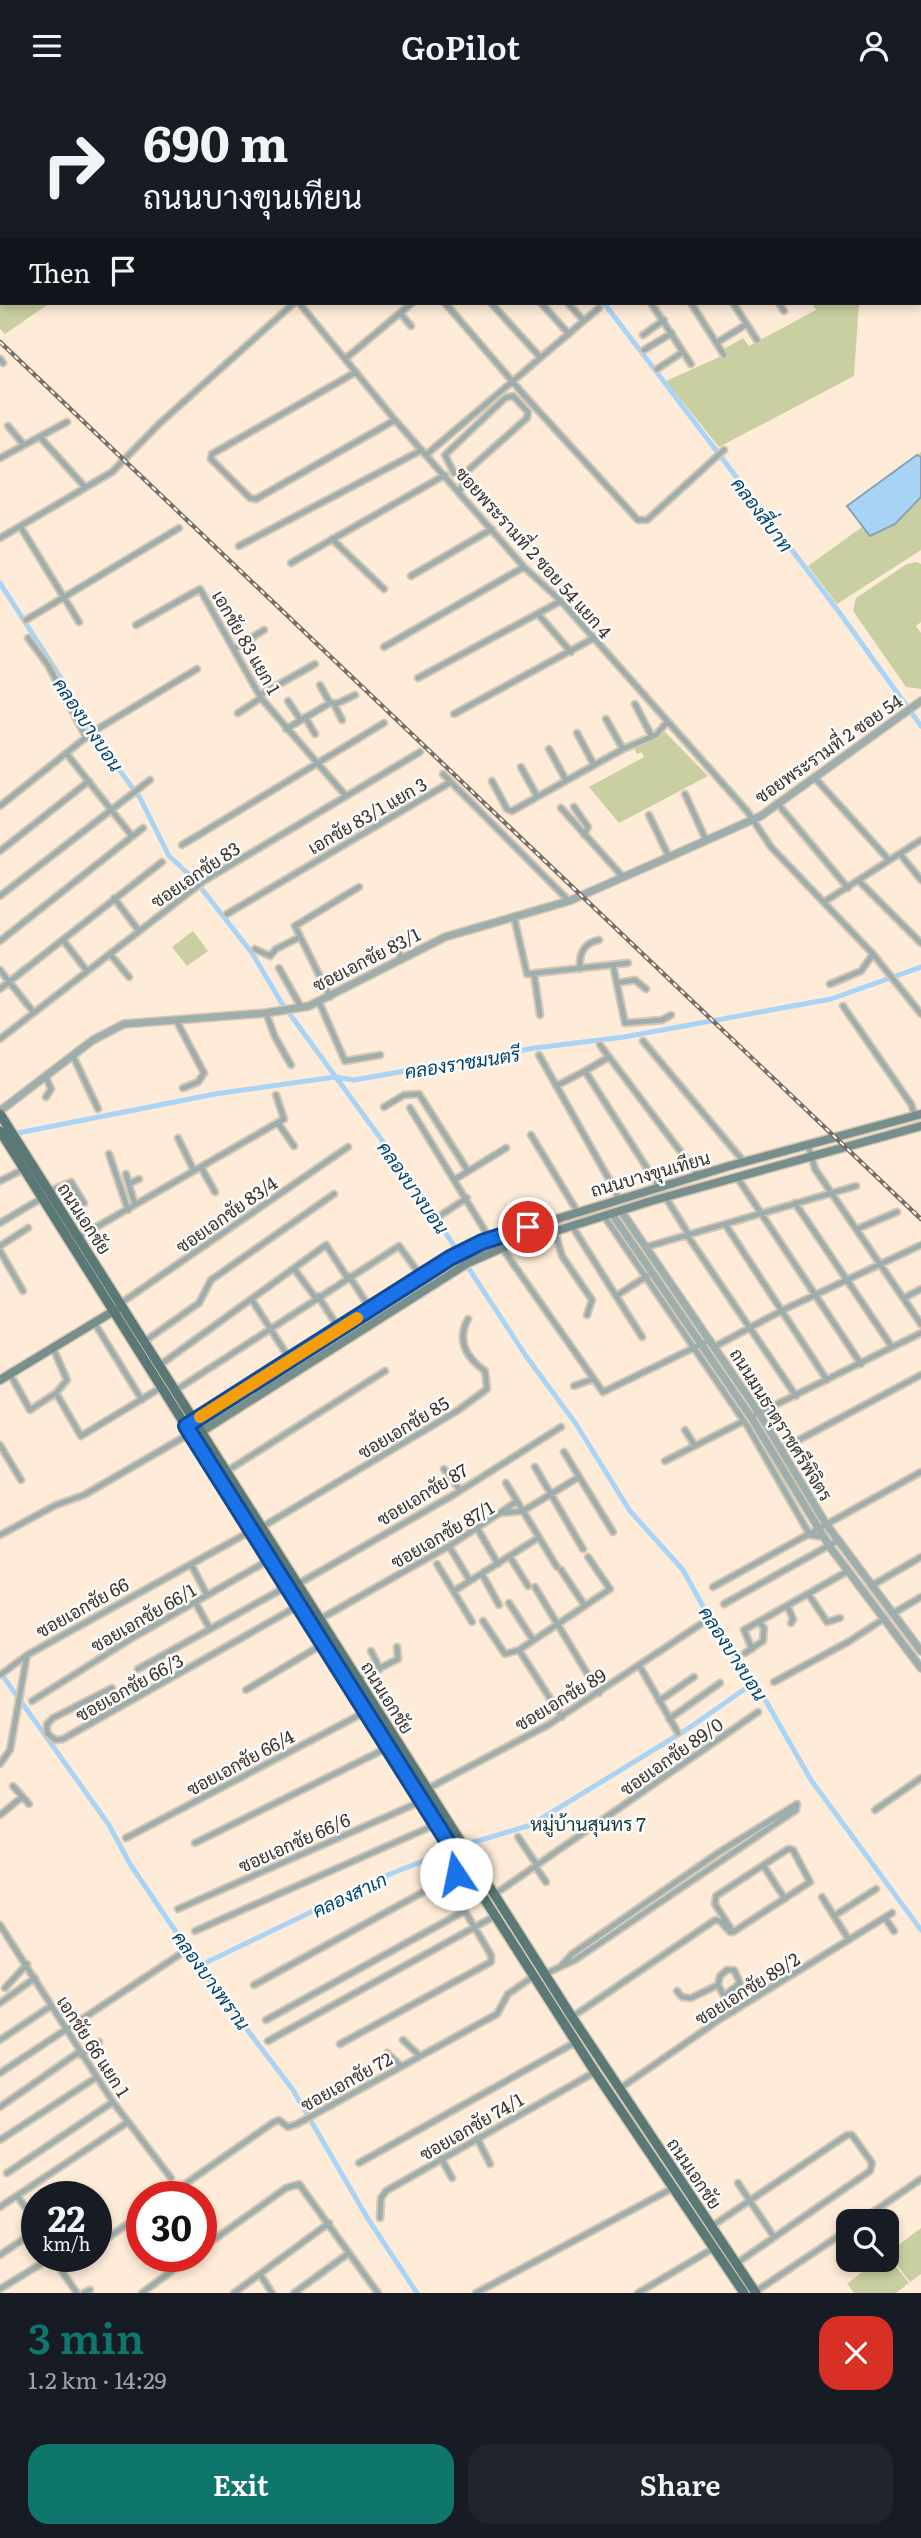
<!DOCTYPE html>
<meta charset="utf-8">
<style>
body{margin:0;font-family:Literata,Sarabun,serif;background:#20242c;color:#f1f3f6;height:100vh;display:flex;flex-direction:column;font-size:26px;white-space:nowrap}
*{box-sizing:border-box;margin:0}
p{font-size:23px;color:#9ea1a6}
.icon{flex:none;width:38px;height:38px;fill:none;stroke:currentColor;stroke-width:2;stroke-linecap:round;stroke-linejoin:round}
.map{position:relative;height:2202px;overflow:hidden}
.panel{display:flex;flex-direction:column;background:#171b24;flex:1}
.panel>*{flex:none}
.banner{position:absolute;left:0px;top:0px;width:922px;height:214px;box-shadow:0 4px 10px #0003;background:#171b24;color:#f1f3f6;overflow:hidden}
.controls{position:absolute;left:836px;top:2118px;display:grid;gap:14px}
.controls a{display:grid;place-items:center;width:63px;height:63px;border-radius:14px;background:#171b24;box-shadow:0 4px 10px #0003;font-size:35px}
.speed{position:absolute;left:21px;top:2090px;display:flex;gap:14px;font-size:35px;font-weight:700;text-align:center}
.speed>*{display:grid;place-content:center;width:91px;height:91px;border-radius:50%;background:#171b24;box-shadow:0 4px 10px #0003;line-height:1}
.speed small{font-size:18px;font-weight:400}
.speed .limit{border:10px solid #d22;background:#fff;color:#111}
.pin{position:absolute;display:grid;place-items:center;width:60px;height:60px;color:#fff;margin:-30px;border:4px solid #fff;border-radius:50%;box-shadow:0 2px 7px #0007}
.me{position:absolute;width:77px;margin:-38px;rotate:349deg;stroke-linejoin:round;filter:drop-shadow(0 0 5px #0008)}
.turn{display:flex;align-items:center;gap:24px;height:147px;padding:0 28px;font-size:32px}
.turn .icon{width:91px;height:91px;stroke-width:2.5}
.turn b{display:block;font-size:49px;line-height:60px}
.then{display:flex;align-items:center;height:66px;padding:0 28px;background:#0003;gap:14px;font-size:26px}
.round{display:grid;place-items:center;flex:none;width:74px;height:74px;border-radius:21px;background:#20242c}
.headline{display:flex;align-items:center;justify-content:space-between;height:119px;padding:0 28px}
h1{font-size:42px;font-weight:600;line-height:52px;color:#0f766e}
.action{display:flex;gap:14px;margin-top:auto;padding:14px 28px}
.action a{flex:1;height:80px;border-radius:21px;background:#0f766e;color:#fff;font-size:28px;font-weight:600;line-height:80px;text-align:center}
.action a+a{background:#20242c;color:#f1f3f6}
header{display:flex;justify-content:space-between;align-items:center;height:91px;padding:0 28px;background:#171b24;font-size:32px;font-weight:600}
.map>svg:first-child{display:block}
</style>
<header><svg class="icon" aria-label="menu" viewBox="0 0 24 24"><path d="M4 6h16M4 12h16M4 18h16"/></svg>GoPilot<svg class="icon" aria-label="person" viewBox="0 0 24 24"><circle cx="12" cy="8" r="4"/><path d="M4 21q1-7 8-7t8 7"/></svg></header>
<div class="map">
<svg width="921" height="2202" viewBox="0 0 921 2202">
<rect width="100%" height="100%" fill="#feecd8"/>
<path fill="#cacfa1" d="M0,22L2,212H50L5,243L0,238Z
M812,212H859L854,285L719,356L666,290L726,263L724,258L743,247L749,255L816,219Z
M921,361V459L837,513L808,475L862,436L847,415Z
M916,471L921,473V531L916,535L921,542V598L906,596L853,520L856,507L907,473Z
M665,641L708,685L619,732L589,696L644,666L642,661L637,663L634,657Z
M193,840L208,860L187,875L172,856Z
M921,2137V2183L910,2191L888,2162Z
M887,2164L909,2192L896,2202H854L847,2193L879,2168H887Z"/>
<path fill="#a9d4f6" stroke="#88a3b8" stroke-width="2" d="M917,364L921,366V406L895,433L870,445L847,415Z"/>
<g fill="none" stroke-linecap="round" stroke-linejoin="round">
<path stroke="#a9d4f6" stroke-width="5" d="M434,0L435,2
M604,212L839,521L921,635
M0,492L59,584L92,642L140,707L169,765L194,788L252,862L281,911L411,1089L526,1265L576,1333L630,1420L683,1479L721,1548L755,1591L811,1689L921,1839
M13,1043L215,1003L335,986L354,989L535,957L624,946L831,908L921,876
M0,1581L109,1734L130,1773L199,1875L293,1999L368,2128L417,2202
M199,1875L390,1783L464,1754L531,1734L686,1639L755,1591"/>
<defs>
<path id="minor" d="M40,0L42,2
M96,0L100,2
M372,0L373,2
M590,0V2
M659,0L664,2
M73,2L79,0
M84,2L86,0
M130,2L133,0
M266,2L268,0
M400,2L402,0
M567,2V0
M652,2L654,0
M709,2L710,0
M748,2L749,0
M789,2L790,0
M838,2V0
M0,11L2,13
M299,212L395,329L524,476L561,510L709,677L747,720L771,756L873,863L921,923
M445,212L524,304L638,429H647L724,359
M491,212L540,266
M541,212L568,242
M568,212L583,229
M651,212L691,273
M691,212L724,264
M733,212L757,249
M779,212L784,220
M400,222L411,235
M643,244L664,229
M716,252L747,233
M644,259L672,242
M0,268L3,272
M345,268L412,212
M657,278L683,261
M356,281L212,363L211,368L250,407L256,408L395,329
M513,305L528,321L527,327L464,383L454,382L445,364L505,307Z
M8,335L24,354
M40,346L85,396
M427,363L599,217
M0,367L67,331
M459,400L465,391L464,383
M20,435L79,531
M0,447L112,381L160,332L294,212
M332,448L384,498
M239,455L422,359
M291,472L445,384
M411,485L492,438
M538,523L571,561
M26,529L179,437
M136,534L200,498L261,607L346,705
M28,547L48,574L86,646
M384,556L524,476
M234,558L264,539
M418,587L561,510
M320,594L330,612H338L355,604
M260,604L315,573
M288,610L300,628
M334,613L342,629
M635,613L651,644
M238,622L261,607
M454,623L594,547
M305,626L315,643
M606,628L623,658
M286,638L330,612
M577,642L594,674
M549,658L566,689
M66,662L132,745
M521,676L537,705
M443,683L569,810
M814,686L889,769
M492,690L507,718L512,720L623,658L656,644L667,631
M685,703L706,749
M777,712L848,797
M0,715L94,640L197,578
M574,716L588,736L584,744
M561,717L623,786
M649,724L669,766
M182,754L384,632
M0,760L89,690
M900,763L921,789
M859,790L921,852
M0,805L150,689
M114,807L139,840
M824,811L921,749
M227,823L449,692
M514,826L527,883L628,872
M63,849L87,880
M0,850L143,737
M393,850L402,868
M255,858L270,865L276,858L300,846
M110,863L129,886
M613,874L625,932L662,929L671,924
M279,877L301,916
M580,878C579,863 583,852 599,849
M0,879L34,922
M534,883L540,924
M617,892L635,889L646,898
M830,893L861,880L873,863
M0,898L162,771
M330,906L295,835L359,796
M319,911L345,970L380,964
M843,915L911,1013L915,1024
M266,922L275,946L291,974
M176,929L204,982L198,991L183,997
M0,948L204,790L420,661
M643,950L744,1071
M600,954L699,1085
M539,964L615,1099L618,1108
M73,965L98,1018
M609,966L585,980L659,1096
M46,986L51,998L46,1006
M556,995L585,980
M384,1016L404,1004L419,1003L468,1080
M410,1017L490,1148
M278,1032L294,1055
M531,1044L577,1120
M178,1047L194,1080
M808,1054L815,1078L921,1233
M109,1063L128,1119
M201,1076L215,1101
M126,1083L135,1114
M737,1086L861,1273
M454,1089L506,1057
M0,1090L24,1078
M129,1093L139,1088
M50,1100L71,1091L84,1112
M666,1107L689,1144
M795,1112L892,1256
M604,1125L748,1336L810,1444L824,1446
M438,1126L467,1107
M0,1132L42,1107
M725,1133L827,1289
M572,1135L642,1246
M857,1138L897,1121
M555,1141L562,1165L592,1209L587,1224
M687,1144L796,1305
M79,1146L284,1028L276,1004
M0,1155L28,1137
M646,1156L856,1095
M502,1157L603,1301L710,1249
M0,1160L23,1200
M295,1179L315,1206
M349,1185L370,1217
M318,1205L340,1239
M616,1205L647,1185
M904,1207L921,1198
M252,1209L291,1270
M121,1212L348,1056
M97,1236L142,1309
M145,1250L199,1212L211,1189L334,1103
M714,1256L783,1219L921,1154
M54,1259L67,1289L56,1302
M160,1274L326,1154L347,1186
M10,1283L30,1319L56,1302L81,1345L162,1296
M574,1295L593,1288
M176,1299L399,1155L421,1185
M751,1326L921,1242
M685,1339L695,1355
M0,1354L21,1389
M780,1359L921,1284
M564,1361L613,1441
M665,1370L744,1330
M535,1376L583,1458
M444,1378L460,1399
M227,1380L385,1280
M506,1392L557,1476
M500,1422L517,1410
M262,1436L457,1320L487,1298L485,1280C467,1267 456,1250 468,1228
M477,1437L498,1473
M0,1444L56,1414L84,1404L191,1342
M449,1455L470,1490
M510,1466L528,1495
M191,1473L207,1504
M437,1473L472,1531
M561,1479L585,1515
M482,1483L499,1514
M298,1493L455,1403L561,1336
M871,1495L921,1466
M535,1496L599,1602
M713,1496L921,1381
M454,1500L538,1447
M809,1504L827,1531L840,1527
M195,1511L210,1538
M509,1512L533,1549
M724,1513L837,1450
M788,1516L793,1528L791,1532
M892,1523L921,1506
M320,1528L449,1455L500,1422L523,1420L579,1386
M483,1530L505,1563L519,1559L610,1498L588,1466
M752,1558L744,1539L848,1480
M519,1559L562,1626
M371,1560L380,1578
M745,1562L763,1550L764,1537L759,1531
M639,1574L678,1642
M138,1578L286,1496
M0,1584L27,1564
M358,1588L398,1568L397,1556
M774,1591L848,1551L885,1527
M112,1597L53,1627L47,1633V1642L55,1649L63,1648L298,1515
M246,1599L323,1553
M32,1610L134,1546L269,1469
M659,1610L694,1586
M669,1628L720,1592
M0,1673L10,1659L27,1564L251,1440
M13,1695L29,1713
M427,1698L548,1634L701,1533
M875,1719L921,1687
M0,1724L22,1706
M518,1746L537,1774
M126,1747L367,1620
M195,1752L389,1656
M788,1758L793,1759L810,1791L733,1841L715,1813L716,1805Z
M763,1774L785,1808
M535,1775L546,1791
M495,1803L758,1621
M822,1806L849,1849
M178,1818L422,1710
M834,1825L876,1798
M885,1827L894,1840
M0,1834L113,2011L171,2087
M195,1840L437,1733
M545,1883L575,1869L796,1719L797,1713L721,1760L572,1863L562,1874
M254,1894L454,1784L452,1772L458,1767
M718,1894L733,1921
M5,1897L27,1873
M677,1900L682,1906L691,1907L718,1894L720,1885L727,1879H734L740,1892L724,1905
M0,1912L35,1887
M572,1926L715,1829L720,1830L730,1841
M266,1929L461,1822H466L491,1864V1871L340,1953
M0,1949L51,1915
M403,1949L420,1965
M268,1950L495,1825
M387,1962L401,1975
M81,1964L99,1951
M0,1982L179,1864
M619,1998L719,1929L892,1822
M0,2016L79,1961
M477,2047L490,2073
M0,2049L97,1986
M441,2067L452,2087
M359,2072L576,1951
M7,2082L113,2011
M738,2092L774,2146
M17,2105L37,2132
M168,2105L274,2031L279,2029L288,2036L297,2033L497,1923L508,1903L534,1885
M0,2116L128,2031
M380,2127L381,2107L386,2100L595,1981
M860,2130L921,2088
M712,2135L847,2044H852L872,2072L870,2080L737,2172
M96,2155L142,2123
M201,2158L286,2097L299,2093L378,2202
M0,2164L37,2139
M63,2165L71,2170L83,2165
M52,2166L77,2202
M260,2183L272,2202
M0,2198L54,2165
M755,2201L849,2138
M84,2202L90,2199
M142,2202L192,2165
M234,2202L329,2132
M294,2202L349,2162
M476,2202L673,2097
M638,2202L714,2157"/>
<path id="tertiary" d="M0,1020L93,949L124,933L266,922L309,915L445,846L569,810L669,766L761,725L921,610
M621,1120L759,1322L826,1433L921,1560
M612,1123L751,1326L830,1456L921,1577"/>
<path id="secondary" d="M0,1289L117,1218
M186,1335L421,1185L482,1151L729,1075L921,1023
M193,1346L468,1172L502,1157L651,1110L921,1035"/>
<path id="primary" d="M0,1023L572,1926L756,2202
M0,1040L448,1751L595,1981L744,2202"/>
</defs>
<use href="#minor" stroke="#d7c7b5" stroke-width="9"/>
<use href="#tertiary" stroke="#d7c7b5" stroke-width="10"/>
<use href="#secondary" stroke="#d7c7b5" stroke-width="11"/>
<use href="#primary" stroke="#d7c7b5" stroke-width="12"/>
<use href="#minor" stroke="#9eaeac" stroke-width="5"/>
<use href="#tertiary" stroke="#9eaeac" stroke-width="7"/>
<use href="#secondary" stroke="#778f8c" stroke-width="8"/>
<use href="#primary" stroke="#5a7875" stroke-width="9"/>
<defs>
<path id="rail" d="M0,251L921,1128"/>
</defs>
<use href="#rail" stroke="#7a6e62" stroke-width="4.5"/>
<use href="#rail" stroke="#fcfcfc" stroke-width="2" stroke-dasharray="5" stroke-linecap="butt"/>
</g>
<g fill="none" stroke-linecap="round" stroke-linejoin="round">
<defs>
<path id="route" d="M456,1783L452,1772L458,1767L186,1335L450,1167L482,1151L528,1136"/>
</defs>
<use href="#route" stroke="#114b97" stroke-width="18"/>
<use href="#route" stroke="#1a73e8" stroke-width="12"/>
<path stroke="#f59e0b" stroke-width="12" d="M200,1326L357,1227"/>
</g>
<g text-anchor="middle" dominant-baseline="central" stroke-width="5" stroke-linejoin="round" paint-order="stroke">
<g font-size="18" fill="#3b3229" stroke="#fcfcfc">
<text transform="translate(534 461) rotate(48)">ซอยพระรามที่ 2 ซอย 54 แยก 4</text>
<text transform="translate(247 551) rotate(60)">เอกชัย 83 แยก 1</text>
<text transform="translate(828 657) rotate(-35)">ซอยพระรามที่ 2 ซอย 54</text>
<text transform="translate(367 724) rotate(-30)">เอกชัย 83/1 แยก 3</text>
<text transform="translate(195 783) rotate(-34)">ซอยเอกชัย 83</text>
<text transform="translate(366 868) rotate(-27)">ซอยเอกชัย 83/1</text>
<text transform="translate(650 1082) rotate(-16)">ถนนบางขุนเทียน</text>
<text transform="translate(226 1123) rotate(-35)">ซอยเอกชัย 83/4</text>
<text transform="translate(85 1127) rotate(57)">ถนนเอกชัย</text>
<text transform="translate(782 1333) rotate(58)">ถนนมนธาตุราชศรีพิจิตร</text>
<text transform="translate(403 1336) rotate(-31)">ซอยเอกชัย 85</text>
<text transform="translate(422 1403) rotate(-31)">ซอยเอกชัย 87</text>
<text transform="translate(442 1443) rotate(-30)">ซอยเอกชัย 87/1</text>
<text transform="translate(82 1516) rotate(-29)">ซอยเอกชัย 66</text>
<text transform="translate(143 1526) rotate(-30)">ซอยเอกชัย 66/1</text>
<text transform="translate(129 1596) rotate(-29)">ซอยเอกชัย 66/3</text>
<text transform="translate(388 1606) rotate(58)">ถนนเอกชัย</text>
<text transform="translate(560 1608) rotate(-31)">ซอยเอกชัย 89</text>
<text transform="translate(671 1665) rotate(-35)">ซอยเอกชัย 89/0</text>
<text transform="translate(240 1671) rotate(-28)">ซอยเอกชัย 66/4</text>
<text transform="translate(294 1751) rotate(-24)">ซอยเอกชัย 66/6</text>
<text transform="translate(747 1897) rotate(-32)">ซอยเอกชัย 89/2</text>
<text transform="translate(94 1955) rotate(57)">เอกชัย 66 แยก 1</text>
<text transform="translate(346 1990) rotate(-29)">ซอยเอกชัย 72</text>
<text transform="translate(471 2035) rotate(-30)">ซอยเอกชัย 74/1</text>
<text transform="translate(695 2082) rotate(56)">ถนนเอกชัย</text>
</g>
<g font-size="19" font-style="italic" fill="#00436b" stroke="#fcfcfc">
<text transform="translate(763 423) rotate(53)">คลองสี่บาท</text>
<text transform="translate(89 633) rotate(56)">คลองบางบอน</text>
<text transform="translate(462 971) rotate(-9)">คลองราชมนตรี</text>
<text transform="translate(414 1096) rotate(55)">คลองบางบอน</text>
<text transform="translate(734 1562) rotate(57)">คลองบางบอน</text>
<text transform="translate(349 1803) rotate(-25)">คลองสาเก</text>
<text transform="translate(212 1889) rotate(54)">คลองบางพราน</text>
</g>
<g font-size="19" fill="#173a3b" stroke="#fcfcfc">
<text x="588" y="1732">หมู่บ้านสุนทร 7</text>
</g>
</g>
</svg>
<div class="controls">
<a><svg class="icon" aria-label="search" viewBox="0 0 24 24"><circle cx="10" cy="10" r="6"/><path d="M15 15l6 6"/></svg></a>
</div>
<div class="speed"><div>22<small>km/h</small></div><div class="limit">30</div></div>
<div class="pin" style="left:528px;top:1136px;background:#d93025"><svg class="icon" aria-label="arrive" viewBox="0 0 24 24"><path d="M6 21V4h12l-3 4 3 4H6"/></svg></div>
<svg class="me" style="left:456px;top:1783px" viewBox="-20 -20 40 40"><circle r="19" fill="#fff"/><path d="M0-13L10 11 0 6-10 11z" fill="#1a73e8"/></svg>
<div class="banner">
<div class="turn"><svg class="icon" aria-label="right" viewBox="0 0 24 24"><path d="M7 20v-9h11M14 6l5 5-5 5"/></svg><div><b>690 m</b>ถนนบางขุนเทียน</div></div>
<div class="then">Then<svg class="icon" aria-label="arrive" viewBox="0 0 24 24"><path d="M6 21V4h12l-3 4 3 4H6"/></svg></div>
</div>
</div>
<section class="panel">
<div class="headline"><div><h1>3 min</h1><p>1.2 km · 14:29</p></div><a class="round" style="background:#d93025;color:#fff"><svg class="icon" aria-label="close" viewBox="0 0 24 24"><path d="M6 6l12 12M18 6L6 18"/></svg></a></div>
<div class="action"><a>Exit</a><a>Share</a></div>
</section>
